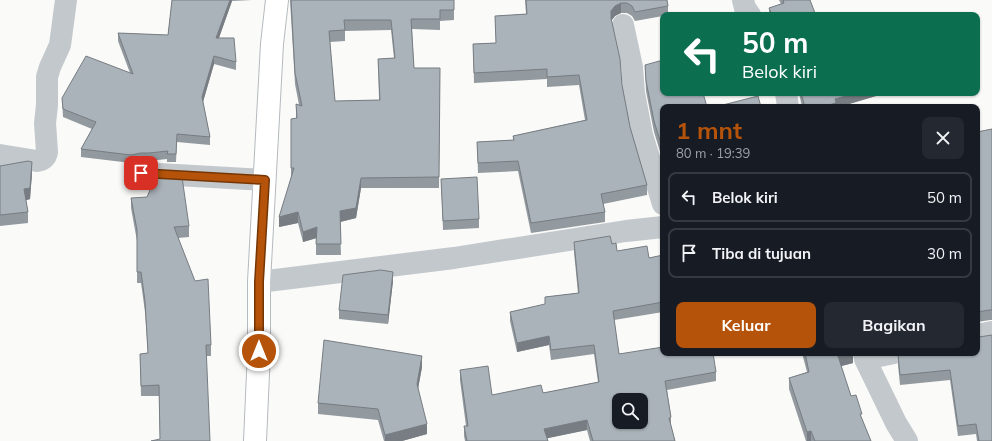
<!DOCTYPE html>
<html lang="id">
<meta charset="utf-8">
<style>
body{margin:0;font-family:Mulish,sans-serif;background:#242831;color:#f1f3f6;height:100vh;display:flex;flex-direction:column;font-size:15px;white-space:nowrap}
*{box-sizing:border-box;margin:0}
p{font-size:13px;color:#9ea1a6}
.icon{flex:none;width:22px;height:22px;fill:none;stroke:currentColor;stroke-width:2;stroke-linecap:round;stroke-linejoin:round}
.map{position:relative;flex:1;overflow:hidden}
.panel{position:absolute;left:660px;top:104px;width:320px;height:252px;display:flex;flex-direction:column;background:#171b24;border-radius:8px;box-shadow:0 1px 3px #0004}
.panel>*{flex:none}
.banner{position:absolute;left:660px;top:12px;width:320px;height:84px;border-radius:8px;box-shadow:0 1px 3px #0004;background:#0b6e4f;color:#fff;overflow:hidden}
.tools{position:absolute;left:612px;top:393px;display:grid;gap:8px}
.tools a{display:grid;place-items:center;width:36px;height:36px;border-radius:8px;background:#171b24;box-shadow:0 1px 3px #0004;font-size:20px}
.pin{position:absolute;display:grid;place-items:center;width:34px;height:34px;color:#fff;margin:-17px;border-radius:8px;box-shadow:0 2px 6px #0006}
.me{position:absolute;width:44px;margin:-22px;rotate:0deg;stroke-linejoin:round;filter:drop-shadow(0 0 3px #0008)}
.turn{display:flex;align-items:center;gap:14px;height:84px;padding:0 16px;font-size:18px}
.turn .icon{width:52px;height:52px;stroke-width:2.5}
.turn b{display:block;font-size:28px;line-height:34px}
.round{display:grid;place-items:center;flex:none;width:42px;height:42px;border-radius:8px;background:#242831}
.head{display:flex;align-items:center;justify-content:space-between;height:68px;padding:0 16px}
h1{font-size:24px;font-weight:700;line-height:30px;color:#b45309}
.primary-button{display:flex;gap:8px;margin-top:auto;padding:8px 16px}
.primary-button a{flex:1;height:46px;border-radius:8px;background:#b45309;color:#fff;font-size:16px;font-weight:700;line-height:46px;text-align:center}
.primary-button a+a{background:#242831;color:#f1f3f6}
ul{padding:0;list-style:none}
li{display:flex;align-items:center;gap:12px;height:50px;margin:0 8px 6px;padding:0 8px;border:2px solid #363941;border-radius:8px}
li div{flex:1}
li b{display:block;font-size:15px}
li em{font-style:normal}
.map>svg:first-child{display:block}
</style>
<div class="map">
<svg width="992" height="441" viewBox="0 0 992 441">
<rect width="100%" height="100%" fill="#fafaf8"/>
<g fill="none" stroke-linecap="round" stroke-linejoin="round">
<defs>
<path id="primary" d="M255,441L259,351V282L272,44L277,0"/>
</defs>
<use href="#primary" stroke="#b5babe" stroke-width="24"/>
<path stroke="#c3c8cc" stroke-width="22" d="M743,0L745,8L750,15
M623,25L632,67L634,93L642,135L663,204
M786,93L788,107
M0,155L37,161C43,160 46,158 47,152L45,123L47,105V77L50,67L60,45L66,0
M141,173L265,180
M259,282L454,258L626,231L663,227
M977,335L992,332
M864,353L865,359L896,423L907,441
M865,359L894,353"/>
<use href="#primary" stroke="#fff" stroke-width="22"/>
</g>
<path fill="#929a9f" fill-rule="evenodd" d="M172,0H252L232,1L219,38L236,62V70L214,64L203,102L210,137V145L177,142L176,162H167V159L149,161H141L131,163L81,157V149L92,129L63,117L62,98L130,73L118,41V33L168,35Z
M290,0H454V20L440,21V30L412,29L414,68H440L439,188H361L356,218L340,222L341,255H316V238L303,242L298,223L279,227L291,177V119H296V104L299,105L295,84ZM391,30L394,58L378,59L379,100L335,101L330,42L345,41V31Z
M525,0H667L668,6V15H663V16L635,21L632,16L627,13H621L615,16L611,21L622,85L630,127L647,185V195L603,204L605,212V222L531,233L518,171L478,173L477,142L513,140V136L585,120L579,85L547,87V79L474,83L473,44L496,43L495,16L526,14Z
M779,0H810L815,15H769V8L781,4Z
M645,65L663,107V161L654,132L646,91Z
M799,93H886L839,107H802Z
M992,129V320H990L977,322V132Z
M0,166L32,173L30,199L26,200L28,212V223L0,226Z
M441,179L479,219V228L443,230Z
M131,198L189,226V237L178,238L211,345V356H207L160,439L159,396H141L140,354L148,353L145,312L141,283H137V241L131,208Z
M574,242L612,244L617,251L649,258L663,255V312L614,320L619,354L716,372V381L667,390L671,417V425L675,441H590L587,430L547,438L548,441H465L464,436V426H466L460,380V370L492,395L543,393L598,382L594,354L551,360L549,345L517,352L510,321V312L545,305V297L578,293L574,252Z
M393,281L388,324L339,319V310Z
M802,353H853V363L841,366L851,396L862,419L871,441H806L789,389V378L807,372Z
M977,353L992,441H977L976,434L958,436L950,380L900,385L898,365V354Z
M422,367L418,388L427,434L402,441H384L378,420L318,414V403Z"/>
<path fill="#777d82" d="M230,0H232V1L216,46V38Z
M621,3V13L615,16L611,21V28V11L615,6Z
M815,13V15H809Z
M214,56V64L202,105V97Z
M856,93H886L839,107H822L835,99Z
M32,162V173L30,199L24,201V189Z
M361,178V188L356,218L340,222V211Z
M298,212V223L279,227V217Z
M317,227V238L303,242V232Z
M393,272V281L388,324V315Z
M549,336V345L517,352V343Z
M853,353V363L838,367V356Z
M422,356V367L417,395V384Z
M587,420V430L544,439V429Z
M427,424V434L402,441H385V435Z
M811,431V441H807V432Z"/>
<path fill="#aab3b9" stroke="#777d82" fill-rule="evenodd" d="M172,0H230L216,38H234L236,62L214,56L202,97L210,137L177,134L176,154H167L168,151L149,153H141L131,155L81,149L96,122L63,109L62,98L86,56L133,74L118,33L168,35Z
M291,0H454V10H440V19H411L414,68H440L439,177L361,178L356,208L340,211L341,244H316L317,227L303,232L298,212L279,217L294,168H291V119L297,118L296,104L302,106L295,73ZM344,20H391L395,58L378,59L380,100L335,101L329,31L345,30Z
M526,0H667L668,6L635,12L632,6L627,3H621L615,6L611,11V18L620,59L622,85L630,127L647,185L601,194L605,212L531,223L518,161L478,163L477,142L514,140L513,136L587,120L579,75L547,77V69L474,73L473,44L496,43L495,16L527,14Z
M783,0H810L815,13L809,15H772L769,8L784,3Z
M663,60V93H703L707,107H663V150L654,121L646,81L645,65Z
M801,93H856L835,99L836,103L822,107H805Z
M758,96L761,107H715Z
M992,129V310H990L977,312V132Z
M28,161L32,162L30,188L24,189L28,212L0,215V166Z
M156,176L182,177L189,226L174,227L195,281L208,279L211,345H206L210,441H151L160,439L159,385L141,386L140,354L148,353L145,301L141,272H137V230L131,198L147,197Z
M477,177L479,219L443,221L441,179Z
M610,236L612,244L616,243L617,251L647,246L649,258L663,255V302L613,311L619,354L663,347V353H713L716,372L665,381L671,417L669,418L675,441H593L587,420L544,429L548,441H467L464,426H468L460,370L488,366L492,395L541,385L543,393L599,382L594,345L551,350L549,336L517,343L510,312L545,304V297L579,293L574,242ZM619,400H641V422H619Z
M381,270L393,272L388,315L339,310L343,275Z
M992,335V441H979L976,424L958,426L950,370L900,375L898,354L901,353H977V337H979Z
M324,340L422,356L417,384L427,424L385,435L378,409L318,403Z
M805,353H853L838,356L851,396L856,395L862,414H860L871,441H815L811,431L807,432L789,378L809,372Z"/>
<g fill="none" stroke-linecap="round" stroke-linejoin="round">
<defs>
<path id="route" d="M141,173L265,180L259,282V351"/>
</defs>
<use href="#route" stroke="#753606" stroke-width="10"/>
<use href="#route" stroke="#b45309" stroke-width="7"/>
</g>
</svg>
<div class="tools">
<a><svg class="icon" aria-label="search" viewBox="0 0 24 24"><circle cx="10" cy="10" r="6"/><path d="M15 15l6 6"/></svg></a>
</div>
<div class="pin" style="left:141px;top:173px;background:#d93025"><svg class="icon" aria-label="arrive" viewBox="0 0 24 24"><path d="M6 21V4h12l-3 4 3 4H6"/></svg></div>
<svg class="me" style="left:259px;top:351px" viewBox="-20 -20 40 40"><circle r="17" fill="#b45309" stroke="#fff" stroke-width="3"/><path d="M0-11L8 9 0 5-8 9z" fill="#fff"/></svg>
<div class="banner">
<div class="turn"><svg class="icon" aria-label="left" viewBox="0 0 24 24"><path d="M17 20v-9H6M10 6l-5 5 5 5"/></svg><div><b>50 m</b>Belok kiri</div></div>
</div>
<section class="panel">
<div class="head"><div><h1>1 mnt</h1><p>80 m · 19:39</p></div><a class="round"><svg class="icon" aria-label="close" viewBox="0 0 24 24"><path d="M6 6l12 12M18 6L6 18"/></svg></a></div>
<ul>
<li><svg class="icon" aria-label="left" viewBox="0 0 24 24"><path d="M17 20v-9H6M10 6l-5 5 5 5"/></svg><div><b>Belok kiri</b></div><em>50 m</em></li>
<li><svg class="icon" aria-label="arrive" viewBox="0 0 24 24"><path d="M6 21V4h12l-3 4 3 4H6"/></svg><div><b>Tiba di tujuan</b></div><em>30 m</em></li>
</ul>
<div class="primary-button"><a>Keluar</a><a>Bagikan</a></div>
</section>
</div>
